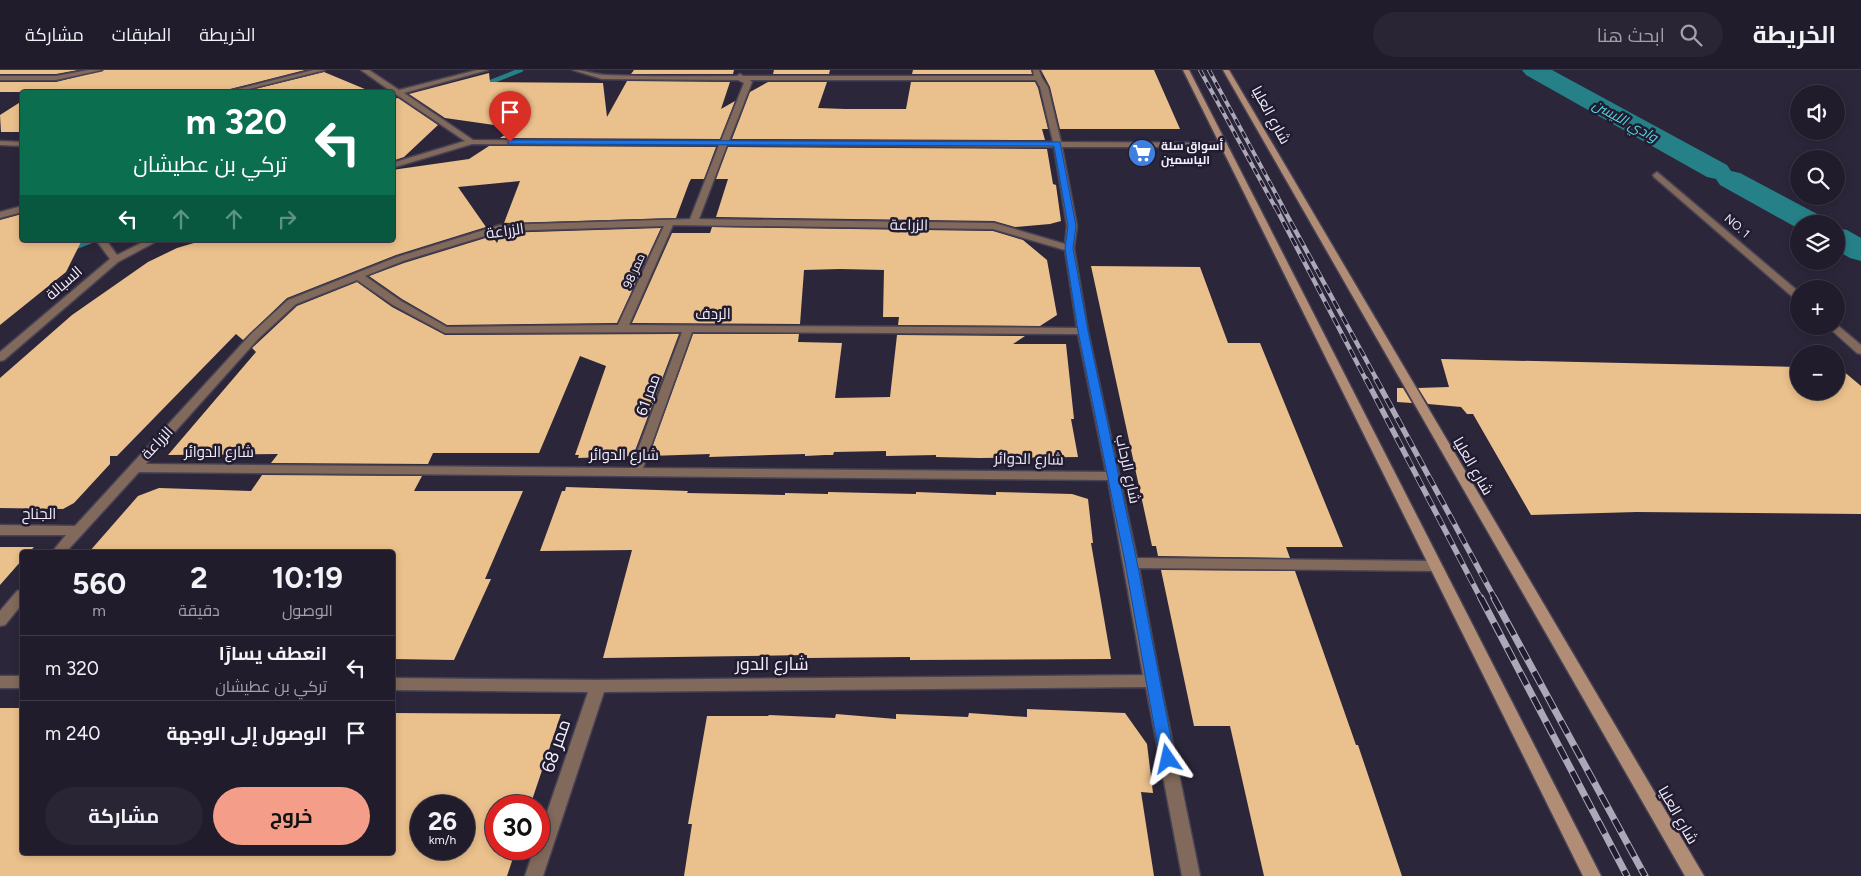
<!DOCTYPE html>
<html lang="ar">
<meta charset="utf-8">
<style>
body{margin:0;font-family:Figtree,Cairo,sans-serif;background:#292534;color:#f1f3f6;direction:rtl;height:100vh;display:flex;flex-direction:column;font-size:19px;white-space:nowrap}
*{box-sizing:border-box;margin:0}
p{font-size:16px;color:#a2a1a9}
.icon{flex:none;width:28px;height:28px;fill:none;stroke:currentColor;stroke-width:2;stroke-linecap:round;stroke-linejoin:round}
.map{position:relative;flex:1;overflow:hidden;direction:ltr}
.sheet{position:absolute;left:20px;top:480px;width:375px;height:305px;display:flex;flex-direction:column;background:#211c2c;border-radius:5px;box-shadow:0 2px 8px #0003,0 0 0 1px #3e3a48;direction:rtl}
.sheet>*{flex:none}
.banner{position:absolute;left:20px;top:20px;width:375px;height:152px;border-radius:5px;box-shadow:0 2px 8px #0003,0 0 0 1px #3e3a48;direction:rtl;background:#0b6e4f;color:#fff;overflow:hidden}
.fabs{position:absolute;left:1790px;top:15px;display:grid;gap:10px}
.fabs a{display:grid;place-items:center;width:55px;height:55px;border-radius:50%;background:#211c2c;box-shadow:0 2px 8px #0003,0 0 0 1px #3e3a48;font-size:25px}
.speed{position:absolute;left:410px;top:725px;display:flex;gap:10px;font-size:25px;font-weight:700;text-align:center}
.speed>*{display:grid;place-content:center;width:65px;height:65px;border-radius:50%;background:#211c2c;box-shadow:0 2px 8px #0003,0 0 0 1px #3e3a48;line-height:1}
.speed small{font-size:12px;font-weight:400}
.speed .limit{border:8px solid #d22;background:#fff;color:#111}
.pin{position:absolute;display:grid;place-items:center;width:42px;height:42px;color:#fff;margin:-51px -21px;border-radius:50% 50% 50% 0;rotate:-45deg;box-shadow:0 0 5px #0007}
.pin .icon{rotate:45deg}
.me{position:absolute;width:55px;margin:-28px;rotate:349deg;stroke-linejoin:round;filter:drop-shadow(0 0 4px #0008)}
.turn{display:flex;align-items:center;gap:18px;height:105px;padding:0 25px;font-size:22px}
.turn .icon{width:65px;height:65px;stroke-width:2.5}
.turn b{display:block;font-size:35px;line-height:42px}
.lanes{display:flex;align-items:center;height:48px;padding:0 25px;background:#0003;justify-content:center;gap:25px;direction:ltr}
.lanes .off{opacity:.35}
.eta{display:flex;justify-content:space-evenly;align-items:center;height:85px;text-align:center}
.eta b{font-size:30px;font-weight:700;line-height:35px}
.button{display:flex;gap:10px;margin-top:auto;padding:10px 25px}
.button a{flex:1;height:58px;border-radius:30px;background:#f49e89;color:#111;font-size:20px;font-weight:700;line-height:58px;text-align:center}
.button a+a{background:#292534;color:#f1f3f6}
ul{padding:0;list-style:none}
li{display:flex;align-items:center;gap:15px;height:65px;padding:0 25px;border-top:1px solid #3e3a48}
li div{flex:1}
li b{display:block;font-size:19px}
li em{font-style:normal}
header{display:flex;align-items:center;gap:30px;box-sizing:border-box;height:70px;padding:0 25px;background:#211c2c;border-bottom:1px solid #3e3a48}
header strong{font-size:24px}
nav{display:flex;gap:28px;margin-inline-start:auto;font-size:18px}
.search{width:350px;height:45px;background:#292534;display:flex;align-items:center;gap:12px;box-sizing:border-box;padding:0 18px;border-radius:28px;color:#a2a1a9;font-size:19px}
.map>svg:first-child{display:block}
</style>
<header>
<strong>الخريطة</strong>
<div class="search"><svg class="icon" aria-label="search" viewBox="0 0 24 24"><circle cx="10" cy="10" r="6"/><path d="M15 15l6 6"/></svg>ابحث هنا</div>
<nav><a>الخريطة</a><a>الطبقات</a><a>مشاركة</a></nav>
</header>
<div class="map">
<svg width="1861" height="806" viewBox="0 0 1861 806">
<rect width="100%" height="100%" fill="#2c263a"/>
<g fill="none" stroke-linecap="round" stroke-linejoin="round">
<path stroke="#268088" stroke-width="4.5" d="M483,15L521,0"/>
<path stroke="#268088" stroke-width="5.5" d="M72,178L93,170"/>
<path fill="#268088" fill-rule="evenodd" d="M1522,0H1552L1727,95L1731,101L1740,103L1823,147L1827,154H1799V159L1720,115L1716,109L1707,107L1526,5Z
M1836,158L1847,160L1861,168V191L1850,188L1836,180Z"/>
</g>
<path fill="#eac08c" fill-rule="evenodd" d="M0,0H78L56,4H0Z
M104,0H305L226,20L224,22H0V12H56Z
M634,0H734L733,4H631Z
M774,0H830L829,4H773Z
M913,0H1031L1032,4H912Z
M1041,0H1154L1180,59H1060L1050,17Z
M324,2L372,22H243Z
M489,3L490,12L603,13L607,47L627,11L730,12L721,39L735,31L720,69L500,68L516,58L445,48L409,24Z
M768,12H827L818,38L845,39H906L911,12H1035L1038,18L1048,59H1042L1045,70L732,69L750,22Z
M398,28L438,55L404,87L392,91V29Z
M22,31V62H1L0,45Z
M489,76L716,77L704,109H691L689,113L676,148L504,153L520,111L458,117L486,157L396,185L287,228L243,270L236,264L117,386H110V394L74,433L63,439L0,438V308L72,245L148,192L177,178L204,170H392V100L469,89Z
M728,77L1047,79L1053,114L1056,115L1061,151L1050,154L1015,157L994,151L716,147L728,109H716Z
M22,144V170H82L66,202L0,255V150Z
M712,157L993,161L1023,170L1047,190L1057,245L1040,256L898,255L899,247H883L884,200L840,199L804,200L800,254L632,253L672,163H710Z
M661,158L617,253L447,255L402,229L369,206L404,193L492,166L497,173L501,163Z
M1091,196L1200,197L1228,273H1260L1343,477H1286L1290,488L1158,486L1156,476H1152Z
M357,212L392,237L445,265L679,264L633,386L578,388L579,385H575L606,296L580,286L539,383H433L428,394L271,393L278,384L168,385L256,282L252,278L297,236Z
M693,264H799L798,272L842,273L835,328L890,327L897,265L1025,266L1013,274H1066L1074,349H1071L1078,387L980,388L936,387V385L886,386V381L834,382L833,385H825L805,386V384L709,387L710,384L649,386Z
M1441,289L1799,297V321H1836V295L1861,316V444L1637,442L1531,445L1473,344H1467L1461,337L1428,334L1418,318L1449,317Z
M1397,318H1403L1412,333L1397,332Z
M262,405L422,406L414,421H523L485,509H491L454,590L392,589V482H89L138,426L159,418L251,421Z
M566,417L688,421L687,423L785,425V423L828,424V422L916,424V422L996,425V422L1072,424L1088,429L1093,473H1091L1111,589L910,590V587L807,588V585L603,588L632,480L540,481L562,421H565Z
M0,477H34L29,482H22V490L0,515Z
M1161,500L1295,501L1356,675H1358L1402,806H1264L1230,656H1194Z
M0,638H22V782H392V643L561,644L530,736H496V779H516L507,806H0ZM421,736H464V779H421Z
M1027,639L1125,643L1147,674L1153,723L1141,722L1154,806H684L692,754H688L707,646H768L769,645L835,648L836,644L896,649V644L968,647L969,643L1027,647Z"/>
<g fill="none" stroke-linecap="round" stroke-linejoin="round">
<defs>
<path id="minor" d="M88,0H102L56,10H0V6H56Z
M313,0H325L237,22H226Z
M361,0H369L399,20L477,0H488L404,23L473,70L721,71L744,13L738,10L602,9L573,0C585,0 595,5 607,5C650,7 693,6 737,6L740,4L743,6H1034L1033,0H1039L1042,8L1048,17L1061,72L1227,73V77H1062L1077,156L1074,178L1088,261L1137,488L1435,491L1440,493L1442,496L1440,499L1435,501L1139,498L1160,611L1200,806H1182L1146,617L604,622L543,806H525L534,779H539V766L588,622L392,620V608L598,610L1143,605L1108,410L139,402L66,482H52L66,465H0V455L75,456L251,264L288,230L397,187L500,155L690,149L719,75L472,74L392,98V93L465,71L397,25L392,26V22ZM750,10H1036L1040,17L1053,72L729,71L752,12ZM727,75L1054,77L1067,156L1065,174L994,153L699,149ZM673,155L993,159L1065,180L1077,258L629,255ZM664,156L618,255L447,257L401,231L365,206L403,191L501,161ZM357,210L393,235L445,263L682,262L631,398L146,394L259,268L296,234ZM692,262L1078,264L1106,402L643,398Z
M0,71L22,72V76L0,75Z
M1657,102L1799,222V230L1795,229L1654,107L1653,105Z
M22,136V142L0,148V142Z
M96,170H106L117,185L147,170H159L118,192L4,290L0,291V282L110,189Z
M1836,254L1861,275V284L1857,283L1827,256H1836Z
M22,520V534L5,555L0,556V541L17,521Z
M0,606H22V618H0Z"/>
<path id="secondary" d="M1183,0H1189L1601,806H1583Z
M1223,0H1229L1704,806H1685Z"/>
</defs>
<use href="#minor" stroke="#484255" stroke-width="3"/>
<use href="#secondary" stroke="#484255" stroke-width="3"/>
<use href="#minor" fill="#81695b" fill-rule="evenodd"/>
<use href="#secondary" fill="#b28d76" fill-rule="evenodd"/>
<defs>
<path id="rail-far3" d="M1200,0L1275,137
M1209,0L1283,137"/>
<path id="rail-far2" d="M1275,136L1366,310
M1282,136L1377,310"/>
<path id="rail-far1" d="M1366,309L1481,529
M1376,309L1495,529"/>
<path id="rail" d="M1481,528L1627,806
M1494,528L1645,806"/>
</defs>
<use href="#rail-far3" stroke="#aca8b8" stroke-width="4"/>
<use href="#rail-far2" stroke="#aca8b8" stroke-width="4.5"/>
<use href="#rail-far1" stroke="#aca8b8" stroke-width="5.5"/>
<use href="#rail" stroke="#aca8b8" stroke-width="7"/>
<use href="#rail-far3" stroke="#221c30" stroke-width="2.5" stroke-dasharray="7" stroke-linecap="butt"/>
<use href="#rail-far2" stroke="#221c30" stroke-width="3" stroke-dasharray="9" stroke-linecap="butt"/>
<use href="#rail-far1" stroke="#221c30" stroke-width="4" stroke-dasharray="11" stroke-linecap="butt"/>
<use href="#rail" stroke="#221c30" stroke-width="5" stroke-dasharray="14" stroke-linecap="butt"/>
</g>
<path fill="#1a73e8" stroke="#114b97" d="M510,70L1060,72L1076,156L1073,178L1088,261L1137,492L1175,689L1173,693L1168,695L1162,693L1160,689L1125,492L1078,261L1065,178L1068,156L1054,76L508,74V71Z"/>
<defs>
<symbol id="supermarket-disc" viewBox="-11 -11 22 22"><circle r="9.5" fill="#3f7fe0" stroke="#221c30"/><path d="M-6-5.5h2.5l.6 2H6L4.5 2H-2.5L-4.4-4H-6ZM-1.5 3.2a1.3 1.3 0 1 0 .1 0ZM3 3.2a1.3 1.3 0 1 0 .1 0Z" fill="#fff"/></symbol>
</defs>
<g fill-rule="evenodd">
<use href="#supermarket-disc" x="1126" y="67" width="32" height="32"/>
</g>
<g text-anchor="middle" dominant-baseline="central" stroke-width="5" stroke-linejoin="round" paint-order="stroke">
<g font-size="12" font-weight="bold" fill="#f1edfb" stroke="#221c30" text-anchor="start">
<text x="1161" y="76">أسواق سلة<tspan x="1161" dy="14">الياسمين</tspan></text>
</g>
<g font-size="12" fill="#f1edfb" stroke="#221c30">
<text transform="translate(1737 156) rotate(41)">NO. 1</text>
<text transform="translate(634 201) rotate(-66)">ممر 98</text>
</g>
<g font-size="14" font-style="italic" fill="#54d4e1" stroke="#221c30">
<text transform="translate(1625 51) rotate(29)">وادي الليسن</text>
</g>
<g font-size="15" fill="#f1edfb" stroke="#221c30">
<text transform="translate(1271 45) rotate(61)">شارع العليا</text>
<text transform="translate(909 155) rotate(1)">الزراعة</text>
<text transform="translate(505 161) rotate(-8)">الزراعة</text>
<text transform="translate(64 213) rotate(-41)">السبالة</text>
<text x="713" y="244">الردف</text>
<text transform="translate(648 325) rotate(-70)">ممر 61</text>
<text transform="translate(157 373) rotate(-47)">الزراعة</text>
<text x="219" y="382">شارع الدوائر</text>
<text x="624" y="385">شارع الدوائر</text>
<text transform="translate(1029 389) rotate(1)">شارع الدوائر</text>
<text transform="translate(1473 396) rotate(60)">شارع العليا</text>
<text transform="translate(1128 399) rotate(78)">شارع الرحاب</text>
<text x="39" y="444">الجناح</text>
<text transform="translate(1678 745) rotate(60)">شارع العليا</text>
</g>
<g font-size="18" fill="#f1edfb" stroke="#221c30">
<text x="772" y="594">شارع الدور</text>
<text transform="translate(556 676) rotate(-71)">ممر 68</text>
</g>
</g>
</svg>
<div class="fabs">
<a><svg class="icon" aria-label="sound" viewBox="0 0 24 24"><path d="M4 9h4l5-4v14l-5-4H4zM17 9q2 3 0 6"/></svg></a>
<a><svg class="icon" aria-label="search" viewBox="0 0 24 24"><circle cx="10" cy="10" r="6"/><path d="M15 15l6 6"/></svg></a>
<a><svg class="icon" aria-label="layers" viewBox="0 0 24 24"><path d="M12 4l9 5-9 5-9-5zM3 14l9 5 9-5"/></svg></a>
<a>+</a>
<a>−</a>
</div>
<div class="speed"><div>26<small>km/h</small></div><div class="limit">30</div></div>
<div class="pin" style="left:510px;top:72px;background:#d93025"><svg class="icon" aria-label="arrive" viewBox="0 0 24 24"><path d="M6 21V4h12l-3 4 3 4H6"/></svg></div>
<svg class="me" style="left:1168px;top:689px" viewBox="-20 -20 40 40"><path d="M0-17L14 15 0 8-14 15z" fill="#1a73e8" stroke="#fff" stroke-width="4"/></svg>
<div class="banner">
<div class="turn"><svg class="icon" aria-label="left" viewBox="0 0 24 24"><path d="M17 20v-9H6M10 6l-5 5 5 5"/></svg><div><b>320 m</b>تركي بن عطيشان</div></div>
<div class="lanes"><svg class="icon" aria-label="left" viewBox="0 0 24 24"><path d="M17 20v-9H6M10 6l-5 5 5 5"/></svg><svg class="icon off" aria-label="ahead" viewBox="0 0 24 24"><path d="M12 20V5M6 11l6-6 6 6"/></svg><svg class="icon off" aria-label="ahead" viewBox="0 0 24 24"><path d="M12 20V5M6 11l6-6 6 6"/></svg><svg class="icon off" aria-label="right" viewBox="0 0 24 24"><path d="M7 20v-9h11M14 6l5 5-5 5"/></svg></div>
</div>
<section class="sheet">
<div class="eta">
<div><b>10:19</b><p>الوصول</p></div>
<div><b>2</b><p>دقيقة</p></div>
<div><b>560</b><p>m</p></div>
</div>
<ul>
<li><svg class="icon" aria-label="left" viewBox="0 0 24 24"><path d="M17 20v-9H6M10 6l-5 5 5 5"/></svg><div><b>انعطف يسارًا</b><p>تركي بن عطيشان</p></div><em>320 m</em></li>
<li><svg class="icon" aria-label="arrive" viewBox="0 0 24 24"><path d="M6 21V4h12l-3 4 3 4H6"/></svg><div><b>الوصول إلى الوجهة</b></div><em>240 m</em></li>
</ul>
<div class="button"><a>خروج</a><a>مشاركة</a></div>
</section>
</div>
